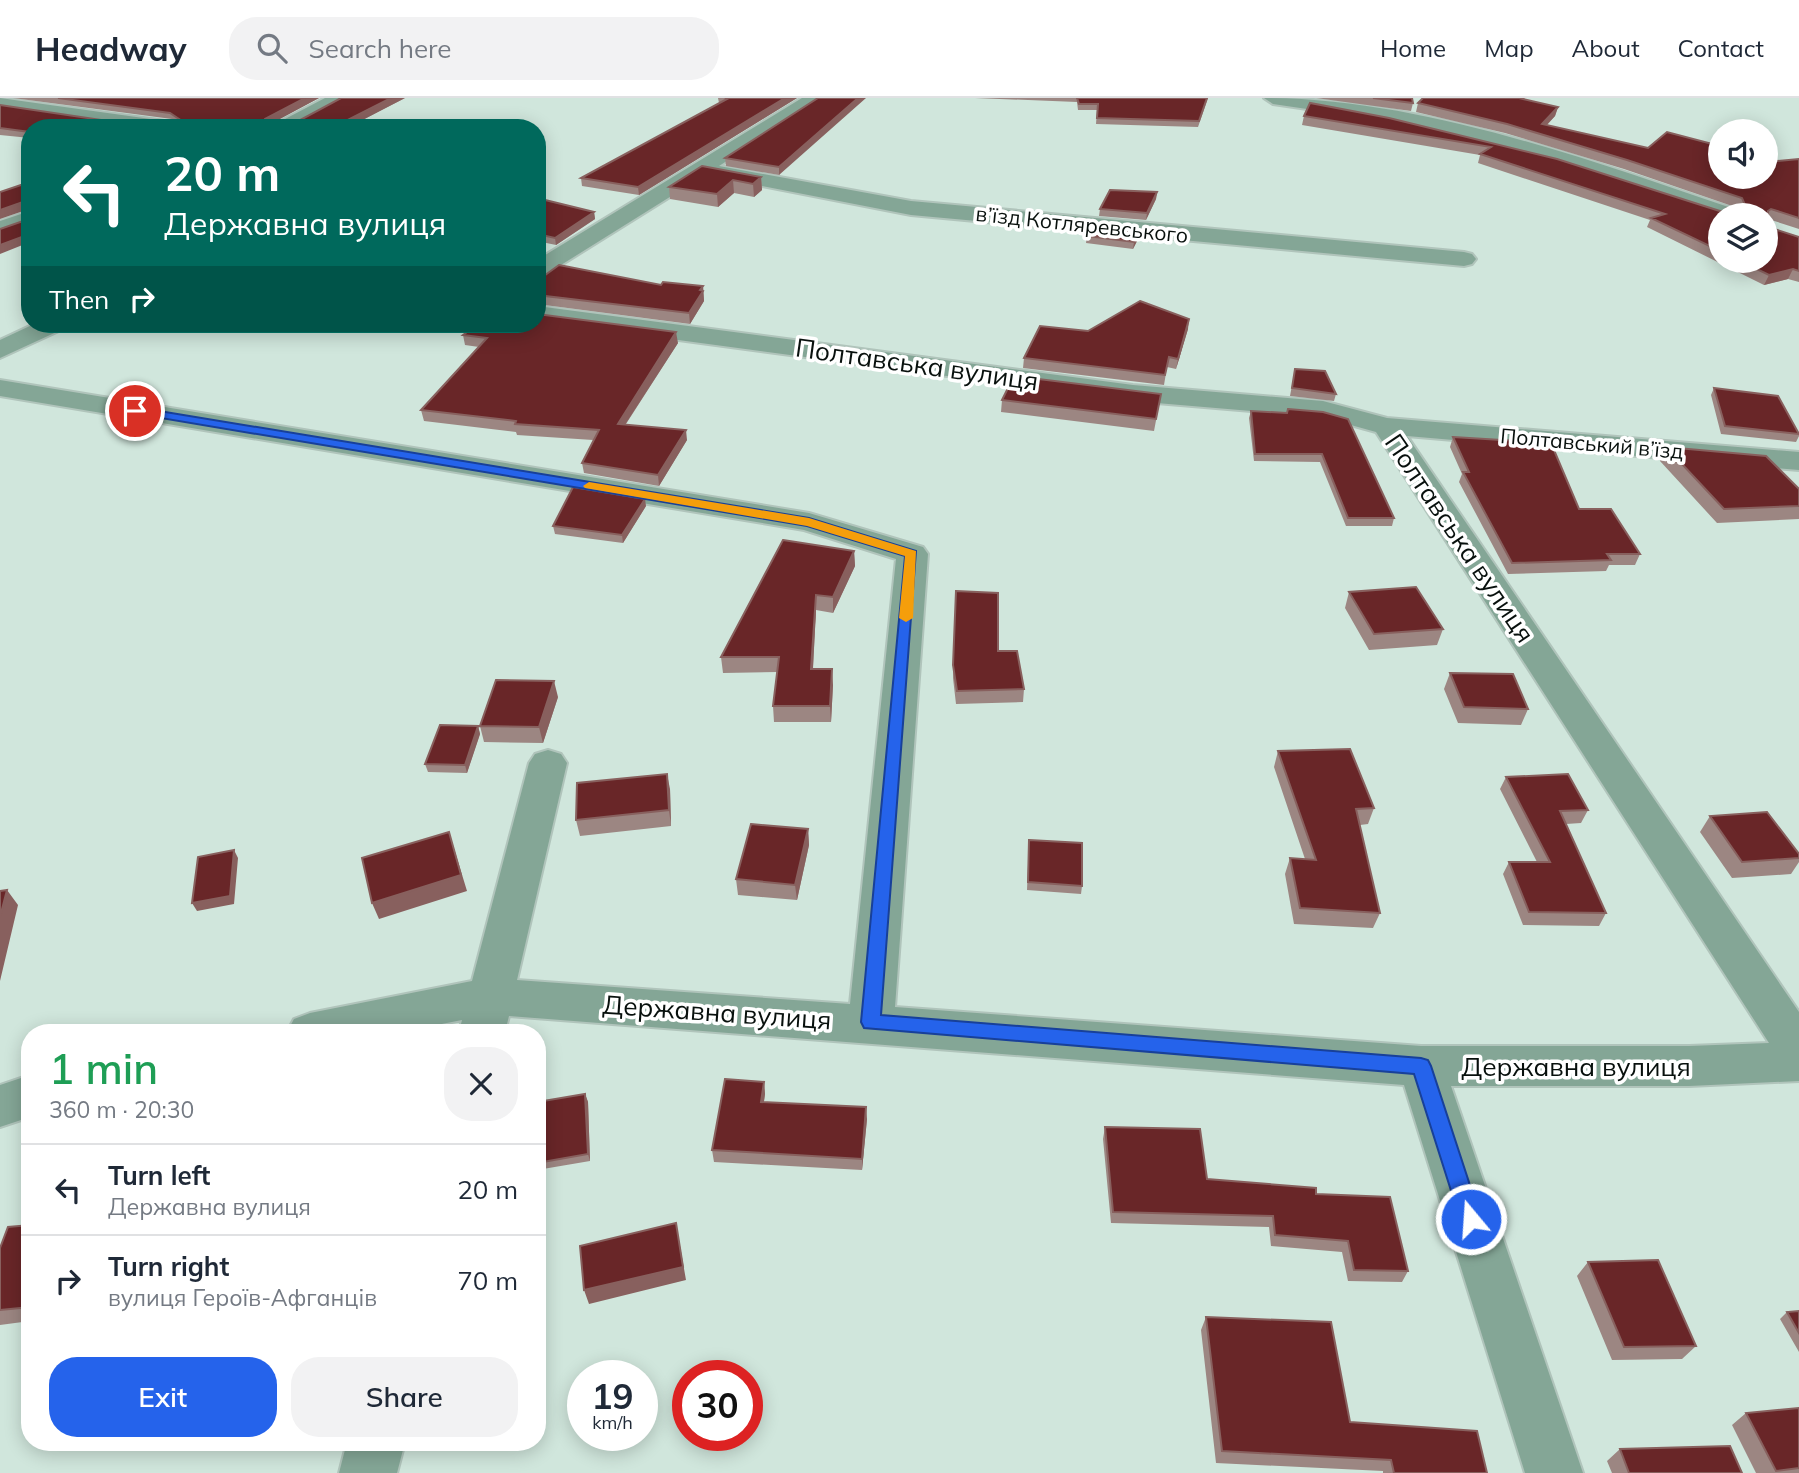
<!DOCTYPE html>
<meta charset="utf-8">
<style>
body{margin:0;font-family:Mulish,sans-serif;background:#f2f2f3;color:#1f2937;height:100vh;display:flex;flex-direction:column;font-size:26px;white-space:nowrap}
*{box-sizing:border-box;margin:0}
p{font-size:23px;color:#747a83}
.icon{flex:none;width:38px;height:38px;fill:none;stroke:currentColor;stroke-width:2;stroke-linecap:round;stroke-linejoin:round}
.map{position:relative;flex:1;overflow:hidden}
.drawer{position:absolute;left:21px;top:926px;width:525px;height:427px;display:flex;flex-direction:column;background:#fff;border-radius:28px;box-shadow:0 4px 18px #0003}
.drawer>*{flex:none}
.banner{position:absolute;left:21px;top:21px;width:525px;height:214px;border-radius:28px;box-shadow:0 4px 18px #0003;background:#00695c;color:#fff;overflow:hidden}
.tools{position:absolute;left:1708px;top:21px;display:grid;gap:14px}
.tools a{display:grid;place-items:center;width:70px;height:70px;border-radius:50%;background:#fff;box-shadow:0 4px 18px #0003;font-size:35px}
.speed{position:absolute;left:567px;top:1262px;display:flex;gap:14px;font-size:35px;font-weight:700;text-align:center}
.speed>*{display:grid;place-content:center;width:91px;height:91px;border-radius:50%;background:#fff;box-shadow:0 4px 18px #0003;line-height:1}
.speed small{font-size:18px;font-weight:400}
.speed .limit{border:10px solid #d22;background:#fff;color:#111}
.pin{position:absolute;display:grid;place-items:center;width:60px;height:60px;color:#fff;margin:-30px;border:4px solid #fff;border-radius:50%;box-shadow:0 2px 7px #0007}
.me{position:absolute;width:77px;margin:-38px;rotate:342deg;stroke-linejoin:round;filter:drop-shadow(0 0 5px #0008)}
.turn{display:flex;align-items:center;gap:24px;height:147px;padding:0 28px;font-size:32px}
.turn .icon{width:91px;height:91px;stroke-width:2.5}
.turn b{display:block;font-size:49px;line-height:60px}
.then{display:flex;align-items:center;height:66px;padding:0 28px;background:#0003;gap:14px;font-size:26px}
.round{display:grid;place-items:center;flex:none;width:74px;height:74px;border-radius:28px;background:#f2f2f3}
.summary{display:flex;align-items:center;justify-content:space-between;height:119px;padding:0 28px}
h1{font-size:42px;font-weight:600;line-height:52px;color:#1e9e55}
.button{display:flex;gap:14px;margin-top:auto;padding:14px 28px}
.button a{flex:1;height:80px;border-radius:28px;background:#2563eb;color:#fff;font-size:28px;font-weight:600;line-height:80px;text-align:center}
.button a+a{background:#f2f2f3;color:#1f2937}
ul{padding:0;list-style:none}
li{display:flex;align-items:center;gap:21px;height:91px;padding:0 28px;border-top:2px solid #e0e1e3}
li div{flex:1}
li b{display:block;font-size:26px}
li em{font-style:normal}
header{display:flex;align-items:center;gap:42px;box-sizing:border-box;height:98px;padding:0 35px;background:#fff;border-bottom:2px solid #e0e1e3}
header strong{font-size:33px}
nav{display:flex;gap:38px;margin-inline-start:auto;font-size:24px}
.search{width:490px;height:63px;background:#f2f2f3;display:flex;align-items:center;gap:18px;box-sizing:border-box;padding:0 24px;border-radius:28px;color:#747a83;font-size:26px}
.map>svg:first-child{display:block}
</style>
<header>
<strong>Headway</strong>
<div class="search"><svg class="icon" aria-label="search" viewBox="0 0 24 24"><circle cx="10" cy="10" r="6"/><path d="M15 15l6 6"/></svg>Search here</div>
<nav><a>Home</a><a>Map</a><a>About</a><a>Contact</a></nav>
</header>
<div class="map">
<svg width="1799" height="1375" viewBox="0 0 1799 1375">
<rect width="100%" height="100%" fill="#d0e6dc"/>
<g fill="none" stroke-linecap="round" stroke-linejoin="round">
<defs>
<path id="street" d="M0,0L172,24L182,30H131L0,10Z
M325,0H349L294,30H268Z
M802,0H824L719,68L911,103L1464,154L1472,156L1476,161L1472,166L1464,168L911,117L705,77L545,177L537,179V162Z
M1264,0C1420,0 1590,62 1737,112L1740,117H1720V121C1573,71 1427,27 1273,6Z
M30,113V127L0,137V123Z
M537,208L1133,287L1323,303L1387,320L1799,354V372L1407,338L1799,914V983L1689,988H1451L1583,1375H1525L1404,987L509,918L505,934H459L462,922L401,934H287L294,921L310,915L472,883L529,665L535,656L548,652L561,656L567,665L517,882L850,906L896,461L804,432L0,298V282L809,415L923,449L928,456L895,909L1421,948H1689L1769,945L1376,334L1322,319L1133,303L537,223Z
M34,226H67L63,231L0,260V242Z
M30,977V1019L0,1029V987Z
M347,1344H405L397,1375H339Z"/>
</defs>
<use href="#street" stroke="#b0c4bb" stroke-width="4"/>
<use href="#street" fill="#84a696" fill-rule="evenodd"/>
</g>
<path fill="#9c8682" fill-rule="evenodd" d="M13,0H319L271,25L293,26L405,0L347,30H30V40L0,37V7L128,26H179L172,21Z
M718,0H797L639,97L582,88L581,80L719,5Z
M818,0L779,77L726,68L725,60Z
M975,0H1208L1198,29L1096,26L1097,12H1078L1077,4Z
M1316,0H1412L1413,5L1411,13Z
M1418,5L1558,9L1555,18L1547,27L1648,50L1777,63L1799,61V131L1768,121V129L1799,139V184L1788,181L1764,187L1647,129L1650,122L1478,65L1480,57L1302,27L1304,18L1389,20L1723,114L1738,110L1624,71L1505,35L1416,14ZM1720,117L1766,163H1720Z
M761,79L762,92L754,99L734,95L718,109L670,101L669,89Z
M1157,94L1156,101L1146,122L1099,118L1100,111Z
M537,100L594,114L595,121L556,147L537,143Z
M1138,134V141L1133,151L1086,145L1087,138Z
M537,183L703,188L704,203L690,226L537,206Z
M1188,231L1176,271L1167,269L1164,287L1023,270L1024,260L1088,233Z
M463,237L678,245L626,326L687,342L659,388L584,375L582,365L593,342L517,337L516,334L424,323L421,312L479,249L465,247Z
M1295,271L1336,296L1334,303L1290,298Z
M1714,290L1799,335V338L1796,344L1721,336L1711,297Z
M1161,296L1154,333L1001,314L1002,302Z
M1251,313L1287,315L1394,420L1392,428H1346L1320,364L1254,363L1249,320Z
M1453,339L1579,411L1640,456L1635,467H1609L1606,473L1508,476L1459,384L1462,376L1450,349Z
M1666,349L1799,391V421L1717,425L1660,363Z
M646,408L623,445L555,436L553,428Z
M854,453L855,468L833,515L816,512L813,571L833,587L831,624H774L773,608L777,574L723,575L721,559Z
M956,493L1024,591L1023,604L956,606L953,580Z
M1349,494L1443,531L1437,547L1369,552L1345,510Z
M1450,575L1528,611L1521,627L1458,625L1444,591Z
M558,599L543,645L484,644L480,628Z
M478,628L480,636L467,675L428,674L425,666Z
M1278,653L1374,710L1368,726L1360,727L1380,815L1373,830L1294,826L1285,776L1290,760L1305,761L1274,669Z
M1506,679L1588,712L1581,725L1566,726L1606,815L1599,828L1523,827L1503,776L1509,764H1537L1500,691Z
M670,691L671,728L580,738L576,722Z
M1710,718L1799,756V764L1791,776L1732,780L1700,734Z
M808,731L809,747L797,802L738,797L736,781Z
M1029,742L1082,788L1081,796L1027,792Z
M764,984L765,996L764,1004L867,1021L862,1072L714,1064L712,1052Z
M585,996L588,1004L590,1063L537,1072V1004Z
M1105,1029L1207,1081L1316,1096L1408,1173L1402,1184L1348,1183L1342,1154L1271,1148L1269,1129L1111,1125L1103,1041Z
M30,1127V1223L0,1227V1150Z
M1588,1164L1696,1248L1682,1261L1612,1262L1577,1178Z
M1799,1213V1254L1780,1221L1787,1214Z
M1206,1219L1350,1324L1487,1375H1383V1373L1216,1365L1201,1232Z
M1799,1310V1375H1756L1732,1327L1746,1315Z
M1620,1351L1742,1375H1612L1607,1363Z"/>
<path fill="#88605e" d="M305,0H319L267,28L264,25L265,21Z
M391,0H405L347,30H332Z
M785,0H797L639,97L638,89Z
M858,0H866L779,77V69Z
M1558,9L1555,18L1539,35L1542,26Z
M761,79L762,92L754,99L753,86Z
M733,82L734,95L718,109L717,96Z
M1157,94L1156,101L1146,122L1147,115Z
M26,103L29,111L0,121V112Z
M594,114L595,121L556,147L555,140Z
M1138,134V141L1133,151L1134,144Z
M30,136V144L0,156V147Z
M1793,171L1788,181L1764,187L1769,177Z
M703,188L704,203L690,226L689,215Z
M1189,221L1188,231L1176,271L1178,261Z
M676,234L678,245L619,336L618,326Z
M686,332L687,342L659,388L658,377Z
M645,401L646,408L623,445L622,437Z
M854,453L855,468L833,515V499Z
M816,497V512L812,587L811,571Z
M832,571L833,587L831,624L830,608Z
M554,583L558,599L543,645L539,629Z
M478,628L480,636L467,675L465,667Z
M667,676L670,691L671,728L669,712Z
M808,731L809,747L797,802L795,787Z
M449,734L467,793L379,821L372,805Z
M234,752L238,760L234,806L197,813L192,805Z
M7,792L18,807L0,883V819Z
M764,984L765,996L762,1015L761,1004Z
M585,996L588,1004L590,1063L588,1056Z
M866,1009L867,1021L862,1072V1061Z
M676,1125L686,1182L589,1206L584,1192Z"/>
<path fill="#692628" stroke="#88605e" stroke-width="2" d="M58,0H305L265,21L264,25L293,26L341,0H391L332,30H30V34L0,30V7L128,26H180L182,23L170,15Z
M725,0H785L638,89L581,80L727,1Z
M818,0H858L779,69L725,60Z
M1077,0H1207L1199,23L1097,20L1098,6H1079Z
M1373,0H1412L1413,5Z
M1423,0H1519L1558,9L1542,26L1648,50L1667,34L1720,48V79H1766V60L1777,63L1799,61V120L1771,111L1768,113V129L1799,139V173L1793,171L1769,177L1740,163H1766V117H1720V153L1651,120L1665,116L1480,56L1491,49L1304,18L1310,5L1389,20L1557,61L1723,114L1727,110L1746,109L1742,100L1627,62L1507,26L1418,5Z
M702,68L761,79L753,86L733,82L717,96L669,89Z
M30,84V136L0,147V131L29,121V106L26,103L0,112V94Z
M1110,92L1157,94L1147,115L1100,111Z
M537,100L594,114L555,140L537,136Z
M1091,129L1138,134L1134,144L1087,138Z
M559,167L661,187L663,184L703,188L700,192L703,193L689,215L537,197V183Z
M1140,203L1189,221L1178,261L1169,259L1165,277L1024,260L1040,228L1088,233Z
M537,216L676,234L618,326L686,332L658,377L582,365L599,332L515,326L516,323L421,312L487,240L463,237L478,226H537Z
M1295,271L1325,273L1336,296L1292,290Z
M1014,278L1161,296L1156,321L1002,302Z
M1714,290L1778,298L1799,336L1725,328Z
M1288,311L1323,314L1348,321L1394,420H1348L1322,356H1255L1251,313L1287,315Z
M1453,339L1551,345L1579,411H1611L1640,456H1607L1611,462L1512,465L1463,374H1469Z
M1666,349L1766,358L1799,391V408L1724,411Z
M573,389L645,401L622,437L553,428Z
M783,442L854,453L833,499L816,497L811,571H832L830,608H773L779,559H721Z
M1416,489L1443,531L1374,536L1349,494Z
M956,493L998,495V553H1017L1024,591L957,593L953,567Z
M1450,575L1513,576L1528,611L1464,609Z
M496,582L554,583L539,629L480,628Z
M440,627L478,628L465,667L425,666Z
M1350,651L1374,710L1356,711L1380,815L1300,810L1290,760L1316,762L1278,653Z
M667,676L669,712L576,722L577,685Z
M1568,676L1588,712L1560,713L1606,815L1529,814L1509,764H1550L1506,679Z
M1767,714L1799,756V760L1742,764L1710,718Z
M751,726L808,731L795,787L736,781Z
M449,734L461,777L372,805L362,760Z
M1029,742L1082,745V788L1028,784Z
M234,752L230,798L192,805L198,759Z
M7,792L0,819V793Z
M725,981L764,984L761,1004L866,1009L862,1061L712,1052Z
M585,996L588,1056L537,1065V1004Z
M1105,1029L1200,1031L1207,1081L1316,1090V1096L1390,1099L1408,1173L1354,1172L1348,1143L1275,1137L1273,1118L1113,1114Z
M676,1125L683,1169L584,1192L580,1148Z
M30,1127V1209L0,1212V1150L8,1129Z
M1658,1162L1696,1248L1624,1249L1588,1164Z
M1799,1213V1235L1787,1214Z
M1206,1219L1331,1224L1350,1324L1477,1333L1487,1375H1394L1391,1362L1222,1353Z
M1799,1310V1370L1776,1373L1746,1315Z
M1730,1348L1742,1375H1629L1620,1351Z"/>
<path fill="#2563eb" stroke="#184099" stroke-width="2" d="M135,309L809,420L916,453L881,917L1421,960L1428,962L1431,968L1481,1121L1478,1128L1471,1131L1463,1128L1460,1121L1414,976L864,930L861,924L905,458L807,428L131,315V310Z"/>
<path fill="#f59e0b" d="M589,384L809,420L916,453L913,520L906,524L899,520L905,458L807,428L585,390L583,388Z"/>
<g text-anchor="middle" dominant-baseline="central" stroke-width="7" stroke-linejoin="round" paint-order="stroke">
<g font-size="21" fill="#08100d" stroke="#fff">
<text transform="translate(1082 126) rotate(6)">в’їзд Котляревського</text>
<text transform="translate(1592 345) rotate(5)">Полтавський в’їзд</text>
</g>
<g font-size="26" fill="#08100d" stroke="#fff">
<text transform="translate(917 266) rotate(8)">Полтавська вулиця</text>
<text transform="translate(1460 440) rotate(56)">Полтавська вулиця</text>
<text transform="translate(717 914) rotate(4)">Державна вулиця</text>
<text x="1576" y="968">Державна вулиця</text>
</g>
</g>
</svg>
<div class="tools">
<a><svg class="icon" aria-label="sound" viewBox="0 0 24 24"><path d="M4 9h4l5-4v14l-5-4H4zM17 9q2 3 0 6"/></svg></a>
<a><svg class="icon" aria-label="layers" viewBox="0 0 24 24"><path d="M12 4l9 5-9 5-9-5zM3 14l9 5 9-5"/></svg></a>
</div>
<div class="speed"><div>19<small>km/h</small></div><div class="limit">30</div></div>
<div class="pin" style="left:135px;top:313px;background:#d93025"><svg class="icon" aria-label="arrive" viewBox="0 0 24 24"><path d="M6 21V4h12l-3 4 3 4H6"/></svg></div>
<svg class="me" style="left:1471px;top:1121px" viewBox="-20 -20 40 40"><circle r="17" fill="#2563eb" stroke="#fff" stroke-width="3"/><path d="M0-11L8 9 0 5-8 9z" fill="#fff"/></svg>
<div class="banner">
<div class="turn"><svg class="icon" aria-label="left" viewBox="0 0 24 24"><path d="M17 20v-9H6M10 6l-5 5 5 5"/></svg><div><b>20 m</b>Державна вулиця</div></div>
<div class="then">Then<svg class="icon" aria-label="right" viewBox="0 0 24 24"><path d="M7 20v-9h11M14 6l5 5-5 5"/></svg></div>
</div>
<section class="drawer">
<div class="summary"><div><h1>1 min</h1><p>360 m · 20:30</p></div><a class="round"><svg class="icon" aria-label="close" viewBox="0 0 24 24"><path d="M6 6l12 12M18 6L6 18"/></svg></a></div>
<ul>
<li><svg class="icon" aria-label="left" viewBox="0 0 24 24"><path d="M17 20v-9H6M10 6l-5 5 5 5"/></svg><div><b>Turn left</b><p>Державна вулиця</p></div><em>20 m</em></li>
<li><svg class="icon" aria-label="right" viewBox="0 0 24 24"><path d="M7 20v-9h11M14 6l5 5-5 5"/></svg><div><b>Turn right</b><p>вулиця Героїв-Афганців</p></div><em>70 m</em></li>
</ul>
<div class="button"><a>Exit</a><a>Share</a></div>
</section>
</div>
